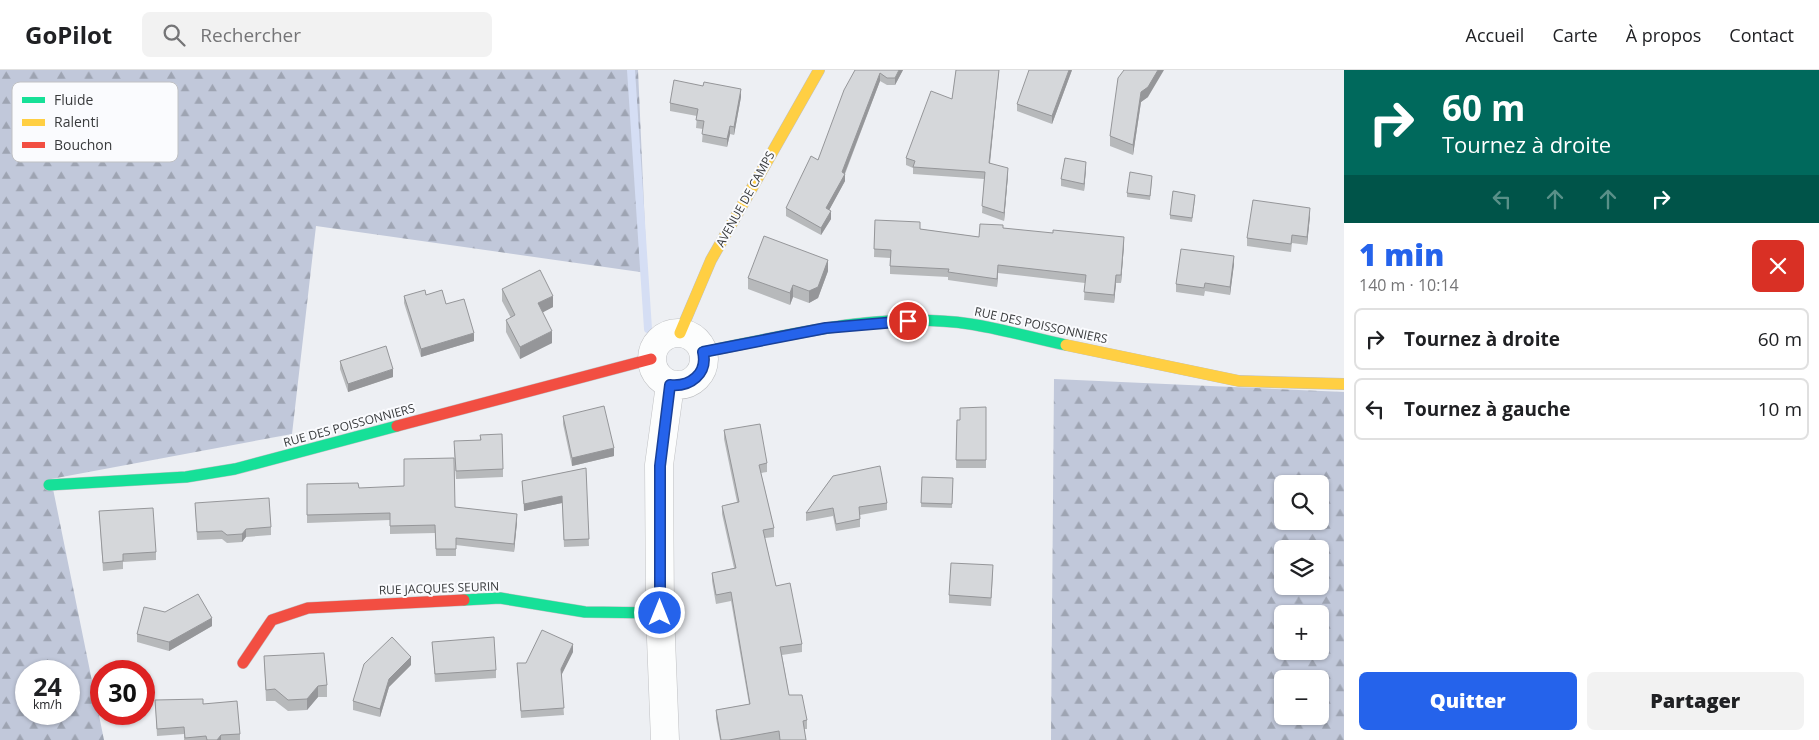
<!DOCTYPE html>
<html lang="fr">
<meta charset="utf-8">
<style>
body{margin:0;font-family:"Open Sans",sans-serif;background:#f2f2f2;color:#202124;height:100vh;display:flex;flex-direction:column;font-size:19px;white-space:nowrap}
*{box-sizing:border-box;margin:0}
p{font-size:16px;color:#757577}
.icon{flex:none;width:28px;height:28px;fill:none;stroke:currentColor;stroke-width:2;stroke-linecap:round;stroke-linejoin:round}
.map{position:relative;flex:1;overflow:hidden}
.drawer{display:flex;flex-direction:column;background:#fff;width:475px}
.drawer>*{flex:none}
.guide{background:#00695c;color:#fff;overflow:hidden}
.buttons{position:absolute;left:1274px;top:405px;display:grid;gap:10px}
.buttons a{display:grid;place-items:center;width:55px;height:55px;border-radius:8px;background:#fff;box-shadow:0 1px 4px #0004;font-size:25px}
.speed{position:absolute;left:15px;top:590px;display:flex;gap:10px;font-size:25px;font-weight:700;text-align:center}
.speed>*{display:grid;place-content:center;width:65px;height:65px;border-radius:50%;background:#fff;box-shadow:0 1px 4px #0004;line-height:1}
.speed small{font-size:12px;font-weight:400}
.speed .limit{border:8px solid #d22;background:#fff;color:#111}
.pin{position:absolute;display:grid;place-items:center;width:42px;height:42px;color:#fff;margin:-21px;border:2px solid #fff;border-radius:50%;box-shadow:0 1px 5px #0007}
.me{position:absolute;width:55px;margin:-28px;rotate:0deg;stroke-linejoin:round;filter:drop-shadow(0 0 4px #0008)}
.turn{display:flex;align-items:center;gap:18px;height:105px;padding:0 15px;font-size:22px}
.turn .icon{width:65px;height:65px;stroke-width:2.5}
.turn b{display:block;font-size:35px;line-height:42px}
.lanes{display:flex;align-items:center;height:48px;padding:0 15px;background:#0003;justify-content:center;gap:25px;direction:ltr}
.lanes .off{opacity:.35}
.round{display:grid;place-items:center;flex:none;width:52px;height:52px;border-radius:8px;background:#f2f2f2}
.summary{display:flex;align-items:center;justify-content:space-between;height:85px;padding:0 15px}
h1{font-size:30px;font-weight:800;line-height:38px;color:#2563eb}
.primary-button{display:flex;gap:10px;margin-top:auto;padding:10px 15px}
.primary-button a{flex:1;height:58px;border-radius:8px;background:#2563eb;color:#fff;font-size:20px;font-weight:800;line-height:58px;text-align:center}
.primary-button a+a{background:#f2f2f2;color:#202124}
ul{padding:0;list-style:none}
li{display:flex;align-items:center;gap:15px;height:62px;margin:0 10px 8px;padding:0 5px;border:2px solid #e0e0e0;border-radius:8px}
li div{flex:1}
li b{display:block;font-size:19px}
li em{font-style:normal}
header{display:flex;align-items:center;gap:30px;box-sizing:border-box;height:70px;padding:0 25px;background:#fff;border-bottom:1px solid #e0e0e0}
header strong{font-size:24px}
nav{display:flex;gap:28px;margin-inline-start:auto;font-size:18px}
.search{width:350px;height:45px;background:#f2f2f2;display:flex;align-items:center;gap:12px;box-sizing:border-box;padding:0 18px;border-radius:8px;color:#757577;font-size:19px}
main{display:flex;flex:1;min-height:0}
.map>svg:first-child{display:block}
</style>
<header>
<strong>GoPilot</strong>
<div class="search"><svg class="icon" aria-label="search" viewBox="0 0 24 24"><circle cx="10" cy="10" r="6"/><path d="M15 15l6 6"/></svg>Rechercher</div>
<nav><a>Accueil</a><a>Carte</a><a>À propos</a><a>Contact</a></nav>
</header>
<main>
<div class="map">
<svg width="1344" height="670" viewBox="0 0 1344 670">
<defs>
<pattern id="forest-firs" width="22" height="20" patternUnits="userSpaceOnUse" patternTransform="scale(1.25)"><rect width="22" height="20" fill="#c1c8da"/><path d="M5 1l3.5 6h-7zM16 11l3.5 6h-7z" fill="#9ea4b2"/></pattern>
</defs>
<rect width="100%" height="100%" fill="#edeff3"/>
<path fill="url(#forest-firs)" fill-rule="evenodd" d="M0,0H638L647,203L316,156L292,364L51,409L104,670H0ZM26,601H69V644H26Z
M1054,309L1344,322V670H1051ZM1282,414H1320V451H1282ZM1282,479H1320V516H1282ZM1282,544H1320V581H1282ZM1282,609H1320V646H1282Z"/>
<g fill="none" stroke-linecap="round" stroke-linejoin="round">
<path stroke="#d5def4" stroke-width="8" d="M631,0L648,259"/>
<defs>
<path id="street" d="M652 289a26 26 0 1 1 52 0a26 26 0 1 1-52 0Z
M665,670L660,543L659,395L670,315"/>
<path id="fast" d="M703,282C789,265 881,241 970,254C1002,259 1034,268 1066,275
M49,415L186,407L235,399L397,356
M464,530L500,528L585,542L660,543"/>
<path id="slow" d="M680,263L711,190L819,0
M1066,275L1239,311L1344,314"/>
<path id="jam" d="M397,356L651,289
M243,593L272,550L308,538L464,530"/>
</defs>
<use href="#street" stroke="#bfc0c3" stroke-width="29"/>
<use href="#fast" stroke="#bfc0c3" stroke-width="12"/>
<use href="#slow" stroke="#bfc0c3" stroke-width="12"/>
<use href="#jam" stroke="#bfc0c3" stroke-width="12"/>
<use href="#street" stroke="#fcfdfd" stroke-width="28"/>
<use href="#fast" stroke="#16e098" stroke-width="11"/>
<use href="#slow" stroke="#ffcf43" stroke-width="11"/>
<use href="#jam" stroke="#f24e42" stroke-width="11"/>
</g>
<path fill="#b7b9bb" d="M855,0H903L895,15H887L880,11L845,104V111L829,140L831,149L821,165L786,146V138L818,90Z
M956,0H999L990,94L1008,105L1004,151L982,143L984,109L913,104V98L906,95V88L952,29Z
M1072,0L1052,54L1017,41V34Z
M1124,0L1148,27L1141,32L1133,85L1110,76V66Z
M741,27L734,65L730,64L727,77L702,72L703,59L696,58L697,46L670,41V33Z
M1086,99L1084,121L1061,116V109Z
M1152,110L1150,130L1127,127V123Z
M1195,129L1192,152L1170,149V145Z
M1310,146L1307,175L1292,173L1291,182L1247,176V168Z
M875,150L920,159L979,167L1003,158L1124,175L1121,213H1116L1114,233L1084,230L1085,213L998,203L997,217L948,210V207L890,204V188L874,187Z
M1234,194L1230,225L1205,221L1204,226L1176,222V214Z
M828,201L818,228L809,233L793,227L790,235L748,219V208Z
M502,219L553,237L542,242L552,273L520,289L506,262V250L511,248L502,231Z
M426,225L446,234L474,271L421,287L404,233V226Z
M340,291L393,307L348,322L340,299Z
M986,337V398H956L957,350H960Z
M563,346L614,386L572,396L563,354Z
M724,360L767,393V402L761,403L774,458V467L765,468L776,516L802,574V582L782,585L789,625L807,650V659H804L806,670H720L716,648V640L749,634L731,531L716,534L712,511V503L734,498L722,444V436L737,432L724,369Z
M480,365L503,399V407L456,409L454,379L480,370Z
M586,398L589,476L564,477L562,433L524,441L522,411Z
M833,406L887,433V440L860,445V457L836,461L833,446L806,451V443Z
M922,407L953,408L952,438L921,437Z
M307,414L359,418L455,437L517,452L514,482L456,475V486H436L435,463L390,464V450L307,453Z
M195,433L271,457V465L246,467L242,472L227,473L222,469L197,470Z
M99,441L156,482V490L123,492V499L103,501Z
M993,503L991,536L949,533V525Z
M212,556L169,581L137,572V564Z
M432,572L496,600V608L435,612Z
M573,582L561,605L564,645L521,648L517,593H526Z
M264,586L327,615V627H318L307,640L288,641L275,631H266Z
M411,595L389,617L380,647L353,640V631Z
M155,630L203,634L240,664V670H184V664L157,666Z"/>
<path fill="#959699" d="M899,0H903L895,15V8Z
M999,0L989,101V93Z
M1069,0H1072L1052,54V46Z
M1158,0H1164L1148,27L1141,32L1133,85V75L1141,22Z
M880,3V11L844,105L845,104V111L826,146V138L842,102Z
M741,19V27L734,65V57Z
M730,56V64L727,77V69Z
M1086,92V99L1084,121V114Z
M1008,98V105L1004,151V143Z
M1310,138V146L1307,175V167Z
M831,141V149L821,165V158Z
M1124,167V175L1121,213V205Z
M1234,186V194L1230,225V217Z
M828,190V201L818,228L809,233V221Z
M998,195V203L997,217V209Z
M1116,205V213L1114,233V225Z
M793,215V227L790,235V223Z
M553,226V237L538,245V233Z
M552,261V273L520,289V277Z
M474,263V271L421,287V279Z
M393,299V307L348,322V314Z
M614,378V386L572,396V388Z
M562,426V433L524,441V434Z
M517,444V452L514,482V474Z
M246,459V467L242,472V464Z
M212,548V556L169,581V572Z
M573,574V582L561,606V599Z
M411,587V595L389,617L380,647V639L389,609Z
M318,616V627L307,640V629Z
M221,665V670H217Z"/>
<path fill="#d5d7da" stroke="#959699" d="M855,0H899L895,8H887L880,3L842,102L845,104L826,138L831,141L821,158L786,138L811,86L818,90L844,20Z
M956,0H999L989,93L1008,98L1004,143L982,136L985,102L913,97L915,91L906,88L931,21L952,29Z
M1029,0H1069L1052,46L1017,34Z
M1124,0H1158L1148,17L1141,22L1133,75L1110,66L1118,8Z
M674,10L703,16L704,12L741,19L734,57L730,56L727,69L702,64L704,51L696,50L698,39L670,33Z
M1065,88L1086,92L1084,114L1061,109Z
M1130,102L1152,106L1150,126L1127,123Z
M1173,121L1195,125L1192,148L1170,145Z
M1253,130L1310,138L1307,167L1292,165L1291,174L1247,168Z
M875,150L920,152V159L979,167L980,154L1003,155V158L1053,163V160L1124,167L1121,205H1116L1114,225L1084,222L1086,205L998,195L997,209L948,202L949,199L890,196L891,180L874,179Z
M764,166L828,190L818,217L809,221L793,215L790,223L748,208Z
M1181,179L1234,186L1230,217L1205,213L1204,218L1176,214Z
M540,200L553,226L538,233L552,261L520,277L506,250L515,245L502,219Z
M425,220L426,225L442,220L446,234L464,229L474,263L421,279L404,226Z
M386,276L393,299L348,314L340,291Z
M604,336L614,378L572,388L563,346Z
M986,337V390H956L957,350H960V338Z
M760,354L767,393L759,395L774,458L763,460L776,516L790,513L802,574L780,577L789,625H802L807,650L803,651L806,670H780L779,661L729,670H721L716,640L750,634L731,522L716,525L712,503L736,498L722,436L739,432L724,360Z
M502,364L503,399L456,401L454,371L481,370L480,365Z
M454,388L455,437L517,444L514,474L456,468V479H436L435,455L390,456V443L307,445V414L358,413L359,418L404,416V389Z
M880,396L887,433L859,437L860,449L836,454L833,438L806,443L833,406Z
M586,398L589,469L564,470L562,426L524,434L522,411Z
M922,407L953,408L952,434L921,433Z
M269,428L271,457L246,459L242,464L227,465L222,461L197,462L195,433Z
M153,438L156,482L123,484V491L103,493L99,441Z
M951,493L993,495L991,528L949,525Z
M198,524L212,548L169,572L137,564L144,537L165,542Z
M542,560L573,574L561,599L564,638L521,641L517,593H526Z
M392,567L411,587L389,609L380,639L353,631L364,594Z
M494,567L496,600L435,604L432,572Z
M324,583L327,615L318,616L307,629L288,630L275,619L266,620L264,586Z
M203,629V634L237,631L240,664L221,665L217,670H207L206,666L185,668L184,657L157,659L155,630Z"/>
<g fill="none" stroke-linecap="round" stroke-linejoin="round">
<defs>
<path id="route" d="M660,543V396L670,315C690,317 708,304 703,282L826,258L908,251"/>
</defs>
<use href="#route" stroke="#184099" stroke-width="12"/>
<use href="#route" stroke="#2563eb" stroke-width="9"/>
</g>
<g text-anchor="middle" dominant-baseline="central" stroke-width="4" stroke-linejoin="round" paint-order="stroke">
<g font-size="12" fill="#393b3d" stroke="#fafbfe">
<text transform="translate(745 129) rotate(-61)">AVENUE DE CAMPS</text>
<text transform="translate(1041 255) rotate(12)">RUE DES POISSONNIERS</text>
<text transform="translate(349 355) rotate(-15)">RUE DES POISSONNIERS</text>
<text transform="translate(439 518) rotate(-2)">RUE JACQUES SEURIN</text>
</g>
</g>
<rect x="12" y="12" width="166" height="80" rx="8" fill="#fafbfe" stroke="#c0c1c4" stroke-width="1"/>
<rect x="22" y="27" width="23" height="6" fill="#16e098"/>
<rect x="22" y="49" width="23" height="7" fill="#ffcf43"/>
<rect x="22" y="72" width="23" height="6" fill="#f24e42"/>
<g font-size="14" fill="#393b3d">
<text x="54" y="35">Fluide</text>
<text x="54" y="57">Ralenti</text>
<text x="54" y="80">Bouchon</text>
</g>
</svg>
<div class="buttons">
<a><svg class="icon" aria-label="search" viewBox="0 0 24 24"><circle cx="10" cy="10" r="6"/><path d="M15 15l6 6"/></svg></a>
<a><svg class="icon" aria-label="layers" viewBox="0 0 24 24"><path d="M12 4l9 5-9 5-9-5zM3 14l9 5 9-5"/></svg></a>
<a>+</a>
<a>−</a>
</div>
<div class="speed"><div>24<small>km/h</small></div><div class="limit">30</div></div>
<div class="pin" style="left:908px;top:251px;background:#d93025"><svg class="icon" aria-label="arrive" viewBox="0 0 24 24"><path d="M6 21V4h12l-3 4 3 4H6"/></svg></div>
<svg class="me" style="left:660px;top:543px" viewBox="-20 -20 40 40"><circle r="17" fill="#2563eb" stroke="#fff" stroke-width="3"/><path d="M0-11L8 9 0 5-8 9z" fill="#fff"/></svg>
</div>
<section class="drawer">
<div class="guide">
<div class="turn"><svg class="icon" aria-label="right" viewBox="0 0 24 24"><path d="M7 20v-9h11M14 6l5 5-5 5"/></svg><div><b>60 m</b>Tournez à droite</div></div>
<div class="lanes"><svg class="icon off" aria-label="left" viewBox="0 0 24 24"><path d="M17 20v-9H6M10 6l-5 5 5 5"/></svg><svg class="icon off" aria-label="ahead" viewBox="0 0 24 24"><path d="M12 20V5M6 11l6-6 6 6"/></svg><svg class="icon off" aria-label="ahead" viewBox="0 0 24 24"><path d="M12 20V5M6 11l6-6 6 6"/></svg><svg class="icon" aria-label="right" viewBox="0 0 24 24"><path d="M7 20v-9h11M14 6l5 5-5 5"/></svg></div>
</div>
<div class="summary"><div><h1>1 min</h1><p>140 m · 10:14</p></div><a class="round" style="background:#d93025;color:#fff"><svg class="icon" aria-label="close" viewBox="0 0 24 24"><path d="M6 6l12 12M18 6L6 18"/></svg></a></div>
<ul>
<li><svg class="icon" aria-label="right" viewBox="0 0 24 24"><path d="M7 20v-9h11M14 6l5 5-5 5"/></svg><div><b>Tournez à droite</b></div><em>60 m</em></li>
<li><svg class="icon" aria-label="left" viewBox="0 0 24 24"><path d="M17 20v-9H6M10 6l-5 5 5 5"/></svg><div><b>Tournez à gauche</b></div><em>10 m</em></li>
</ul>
<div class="primary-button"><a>Quitter</a><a>Partager</a></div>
</section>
</main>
